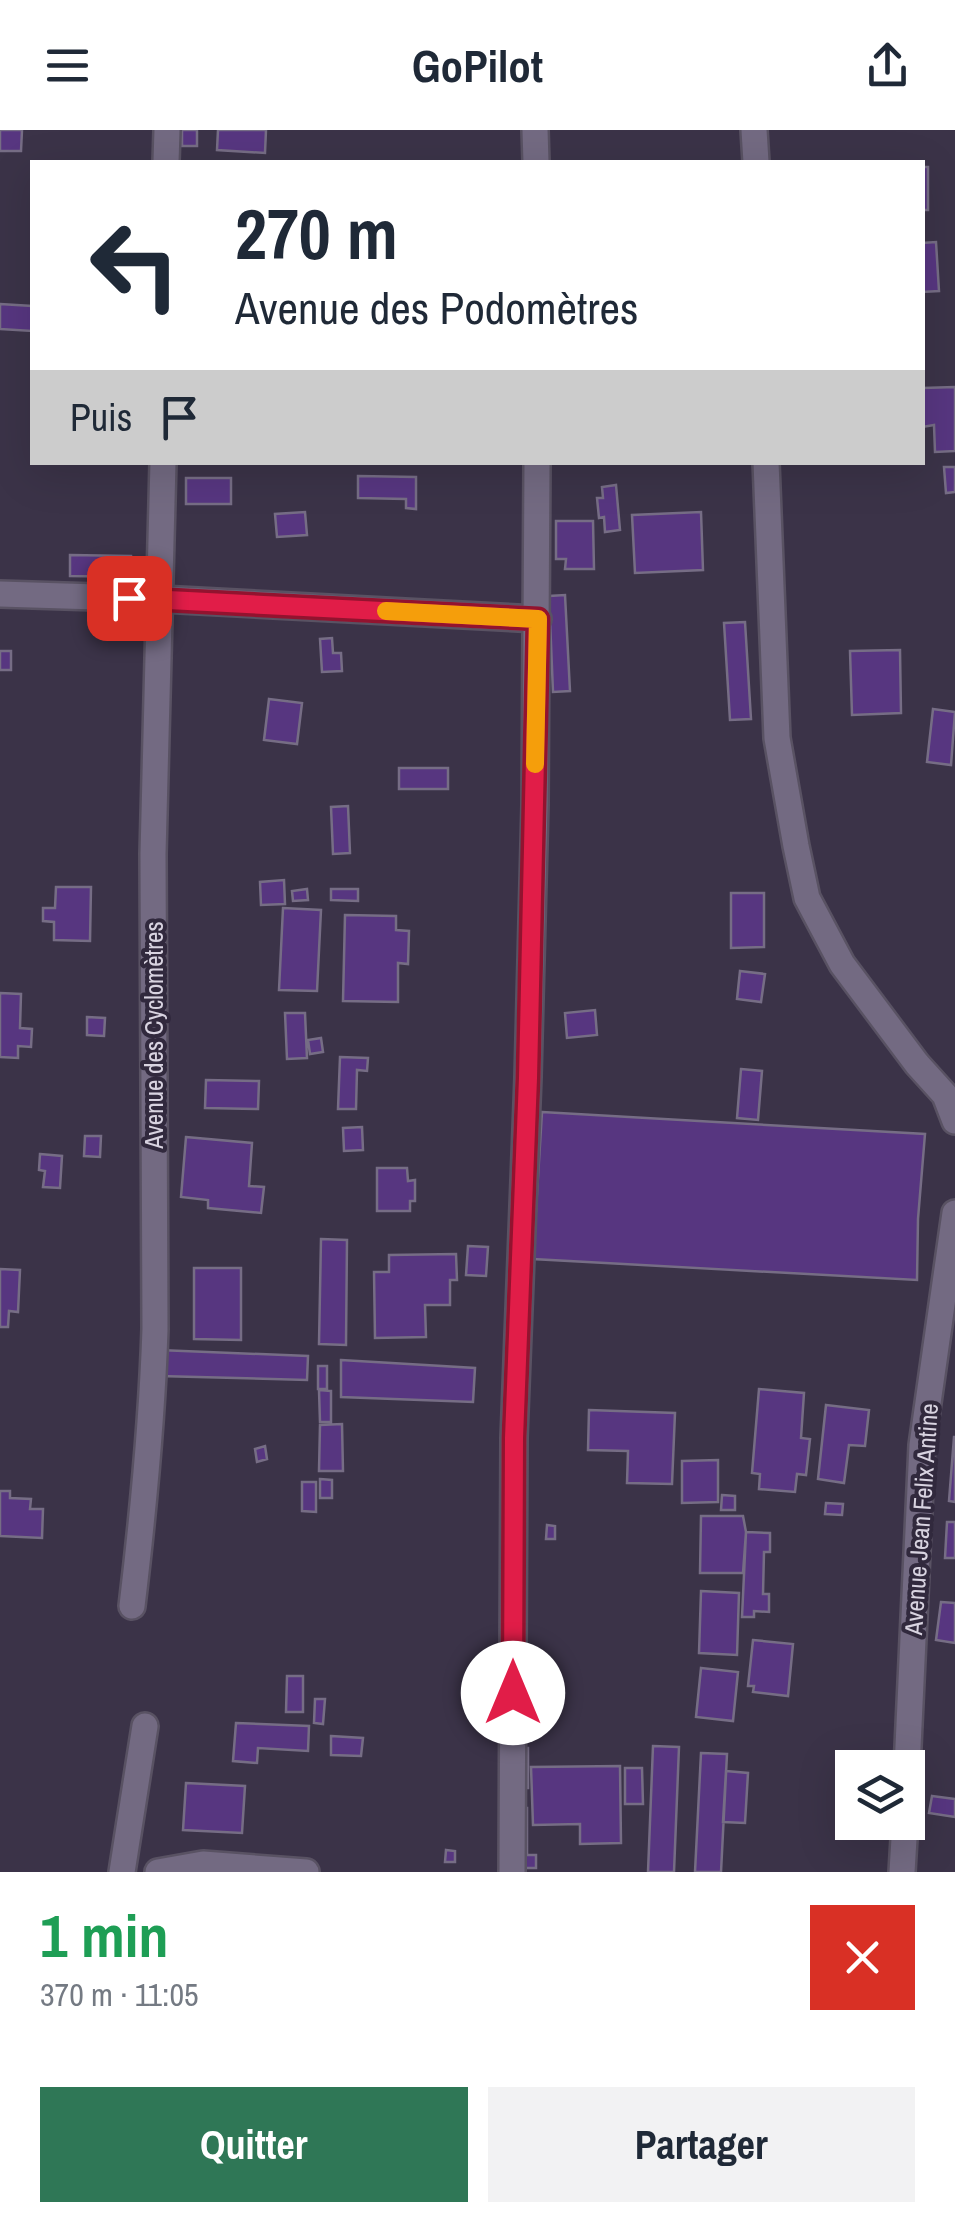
<!DOCTYPE html>
<html lang="fr">
<meta charset="utf-8">
<style>
body{margin:0;font-family:"Archivo Narrow",sans-serif;background:#f2f2f3;color:#1f2937;height:100vh;display:flex;flex-direction:column;font-size:38px;white-space:nowrap}
*{box-sizing:border-box;margin:0}
p{font-size:32px;color:#747a83}
.icon{flex:none;width:55px;height:55px;fill:none;stroke:currentColor;stroke-width:2;stroke-linecap:round;stroke-linejoin:round}
.map{position:relative;height:1742px;overflow:hidden}
.panel{display:flex;flex-direction:column;background:#fff;flex:1}
.panel>*{flex:none}
.banner{position:absolute;left:30px;top:30px;width:895px;height:305px;border-radius:0px;box-shadow:0 10px 40px #0002;background:#fff;color:#1f2937;overflow:hidden}
.fabs{position:absolute;left:835px;top:1620px;display:grid;gap:20px}
.fabs a{display:grid;place-items:center;width:90px;height:90px;border-radius:0px;background:#fff;box-shadow:0 10px 40px #0002;font-size:50px}
.pin{position:absolute;display:grid;place-items:center;width:85px;height:85px;color:#fff;margin:-42px;border-radius:20px;box-shadow:0 5px 15px #0006}
.me{position:absolute;width:110px;margin:-55px;rotate:0deg;stroke-linejoin:round;filter:drop-shadow(0 0 8px #0008)}
.turn{display:flex;align-items:center;gap:35px;height:210px;padding:0 40px;font-size:45px}
.turn .icon{width:130px;height:130px;stroke-width:2.5}
.turn b{display:block;font-size:70px;line-height:85px}
.then{display:flex;align-items:center;height:95px;padding:0 40px;background:#0003;gap:20px;font-size:38px}
.round{display:grid;place-items:center;flex:none;width:105px;height:105px;border-radius:0px;background:#f2f2f3}
.overview{display:flex;align-items:center;justify-content:space-between;height:170px;padding:0 40px}
h1{font-size:60px;font-weight:800;line-height:75px;color:#1e9e55}
.action{display:flex;gap:20px;margin-top:auto;padding:20px 40px}
.action a{flex:1;height:115px;border-radius:0px;background:#2f7756;color:#fff;font-size:40px;font-weight:800;line-height:115px;text-align:center}
.action a+a{background:#f2f2f3;color:#1f2937}
header{display:flex;justify-content:space-between;align-items:center;height:130px;padding:0 40px;background:#fff;font-size:45px;font-weight:800}
.map>svg:first-child{display:block}
</style>
<header><svg class="icon" aria-label="menu" viewBox="0 0 24 24"><path d="M4 6h16M4 12h16M4 18h16"/></svg>GoPilot<svg class="icon" aria-label="share" viewBox="0 0 24 24"><path d="M12 15V3M7 8l5-5 5 5M5 13v7h14v-7"/></svg></header>
<div class="map">
<svg width="955" height="1742" viewBox="0 0 955 1742">
<rect width="100%" height="100%" fill="#3b3348"/>
<path fill="#573680" stroke="#766d85" stroke-width="2.5" d="M0,0H22L21,21H0Z
M182,0H197V16H182Z
M218,0H266L265,23L217,20Z
M922,37H928V80H922Z
M936,112L939,161L922,162V113Z
M0,174L32,176V201L0,199Z
M955,257V321L935,322L934,295L922,297L923,258Z
M944,337H955V362L946,363Z
M358,346L416,347V379L406,378V369L358,368Z
M186,348H231V374H186Z
M616,355L620,400L605,402L604,387L599,388L597,368H603L602,357Z
M305,382L307,405L277,407L275,384Z
M701,382L703,440L635,443L632,385Z
M556,391H593L594,439H565L566,429H556Z
M70,425L131,426V447L70,446Z
M565,465L570,561L553,562L549,466Z
M745,492L751,589L730,590L724,493Z
M332,508L333,523H341L342,541L322,542L320,509Z
M900,520L901,583L852,585L850,521Z
M0,521H11V540H0Z
M269,569L302,573L297,614L264,610Z
M933,579L955,582L951,635L927,632Z
M399,638H448V659H399Z
M348,676L350,723L333,724L331,677Z
M284,750L285,774L261,775L260,752Z
M56,757H91L90,811L54,810V792L43,791V778H55Z
M307,759L308,770L293,771L292,761Z
M331,759H358V771L331,770Z
M731,763H764V817L731,818Z
M283,778L321,780L317,861L279,860Z
M345,785L396,786V800L409,801L408,834L398,833V872L343,871Z
M740,841L765,844L761,872L737,869Z
M0,863L21,864L20,898L32,899L31,917L18,916V928L0,927Z
M595,880L597,905L567,908L565,883Z
M285,883H305L307,928L287,929Z
M87,887L105,888L104,906L87,905Z
M321,908L323,922L310,924L308,910Z
M340,927L368,928L367,941L357,940L356,979H338Z
M741,939L762,941L758,990L737,988Z
M206,950L259,951L258,979L205,978Z
M542,982L925,1004L918,1089L917,1150L533,1129Z
M362,997L363,1020L344,1021L343,998Z
M85,1006H101L100,1027L84,1026Z
M186,1007L252,1013L249,1056L264,1057L261,1083L208,1078V1070L181,1067Z
M40,1024L62,1026L60,1058L43,1057L45,1041L39,1040Z
M377,1038H407L408,1051L415,1050V1071H410V1081H377Z
M321,1109L347,1110L346,1215L319,1214Z
M468,1116L488,1117L486,1146L466,1145Z
M456,1124L457,1150H450V1175H425L426,1207L375,1208L374,1142H389V1125Z
M194,1138H241V1210L194,1209Z
M0,1139L20,1140L18,1182L9,1181L8,1197H0Z
M159,1220L308,1226L307,1250L159,1246Z
M341,1230L475,1238L473,1272L341,1267Z
M318,1236H327V1259H318Z
M759,1259L804,1263L801,1308L810,1309L806,1345L797,1344L795,1362L759,1359L760,1344L752,1343Z
M319,1260L331,1261V1292H320Z
M826,1275L869,1280L865,1316L849,1315L844,1353L818,1349Z
M589,1280L675,1283L672,1354L627,1353L628,1321L588,1320Z
M342,1294L343,1341H319L320,1295Z
M954,1307H955V1372L949,1371Z
M265,1316L267,1329L257,1332L255,1319Z
M718,1330V1372L682,1373V1331Z
M320,1349L332,1350V1368H320Z
M302,1352H316V1382L302,1381Z
M0,1361H10V1368L31,1369L30,1379H43L42,1408L0,1406Z
M722,1365L735,1366V1380H721Z
M826,1373L843,1374L842,1385L825,1384Z
M701,1386H743L746,1402L743,1443H700Z
M947,1392H955V1428H945Z
M547,1395L555,1396V1409H546Z
M746,1402L770,1403V1422H764L763,1464H769V1482L754,1481V1487H742Z
M701,1461L739,1463L737,1525L699,1523Z
M941,1472L955,1473V1513L936,1510Z
M753,1510L793,1514L788,1566L753,1562L754,1556H748Z
M701,1538L738,1542L733,1591L696,1587Z
M287,1546H303V1582H286Z
M315,1569H325L323,1594L314,1593Z
M236,1593L309,1596L308,1621L258,1618L257,1633L233,1631Z
M331,1606L363,1608L361,1626L331,1625Z
M653,1616L679,1617L674,1742H648Z
M514,1618H528V1658H515Z
M701,1623L727,1624L721,1742H695Z
M620,1636L621,1713L580,1714V1694L533,1695L531,1637Z
M625,1638H642L643,1674H625Z
M726,1641L748,1643L745,1693L723,1692Z
M186,1653L245,1656L242,1703L183,1700Z
M932,1666L955,1669V1687L929,1683Z
M514,1678H527V1725H536V1738H514Z
M446,1720L455,1721V1732H445Z"/>
<g fill="none" stroke-linecap="round" stroke-linejoin="round">
<defs>
<path id="street" d="M535,0L536,32
M754,0L756,32
M166,32L167,0
M766,332L777,608L796,716L807,768L842,834L917,934L945,965L955,991
M0,464L161,469L538,489
M132,1476C143,1384 152,1292 155,1199L153,724L163,332
M907,1638L922,1315L955,1083
M122,1742L145,1596
M158,1742L203,1734L306,1742
M512,1742L514,1308L528,947L535,675L537,332
M902,1742L905,1692"/>
</defs>
<use href="#street" stroke="#595263" stroke-width="30"/>
<use href="#street" stroke="#736a82" stroke-width="25"/>
</g>
<g fill="none" stroke-linecap="round" stroke-linejoin="round">
<defs>
<path id="route" d="M129,468L538,489L528,948L514,1308L513,1563"/>
</defs>
<use href="#route" stroke="#92132f" stroke-width="25"/>
<use href="#route" stroke="#e11d48" stroke-width="18"/>
<path stroke="#f59e0b" stroke-width="18" d="M386,481L538,489L535,634"/>
</g>
<g text-anchor="middle" dominant-baseline="central" stroke-width="8" stroke-linejoin="round" paint-order="stroke">
<g font-size="25" fill="#d8d3e0" stroke="#31293d">
<text transform="translate(154 905) rotate(-90)">Avenue des Cyclomètres</text>
<text transform="translate(921 1389) rotate(-86)">Avenue Jean Felix Antine</text>
</g>
</g>
</svg>
<div class="fabs">
<a><svg class="icon" aria-label="layers" viewBox="0 0 24 24"><path d="M12 4l9 5-9 5-9-5zM3 14l9 5 9-5"/></svg></a>
</div>
<div class="pin" style="left:129px;top:468px;background:#d93025"><svg class="icon" aria-label="arrive" viewBox="0 0 24 24"><path d="M6 21V4h12l-3 4 3 4H6"/></svg></div>
<svg class="me" style="left:513px;top:1563px" viewBox="-20 -20 40 40"><circle r="19" fill="#fff"/><path d="M0-13L10 11 0 6-10 11z" fill="#e11d48"/></svg>
<div class="banner">
<div class="turn"><svg class="icon" aria-label="left" viewBox="0 0 24 24"><path d="M17 20v-9H6M10 6l-5 5 5 5"/></svg><div><b>270 m</b>Avenue des Podomètres</div></div>
<div class="then">Puis<svg class="icon" aria-label="arrive" viewBox="0 0 24 24"><path d="M6 21V4h12l-3 4 3 4H6"/></svg></div>
</div>
</div>
<section class="panel">
<div class="overview"><div><h1>1 min</h1><p>370 m · 11:05</p></div><a class="round" style="background:#d93025;color:#fff"><svg class="icon" aria-label="close" viewBox="0 0 24 24"><path d="M6 6l12 12M18 6L6 18"/></svg></a></div>
<div class="action"><a>Quitter</a><a>Partager</a></div>
</section>
